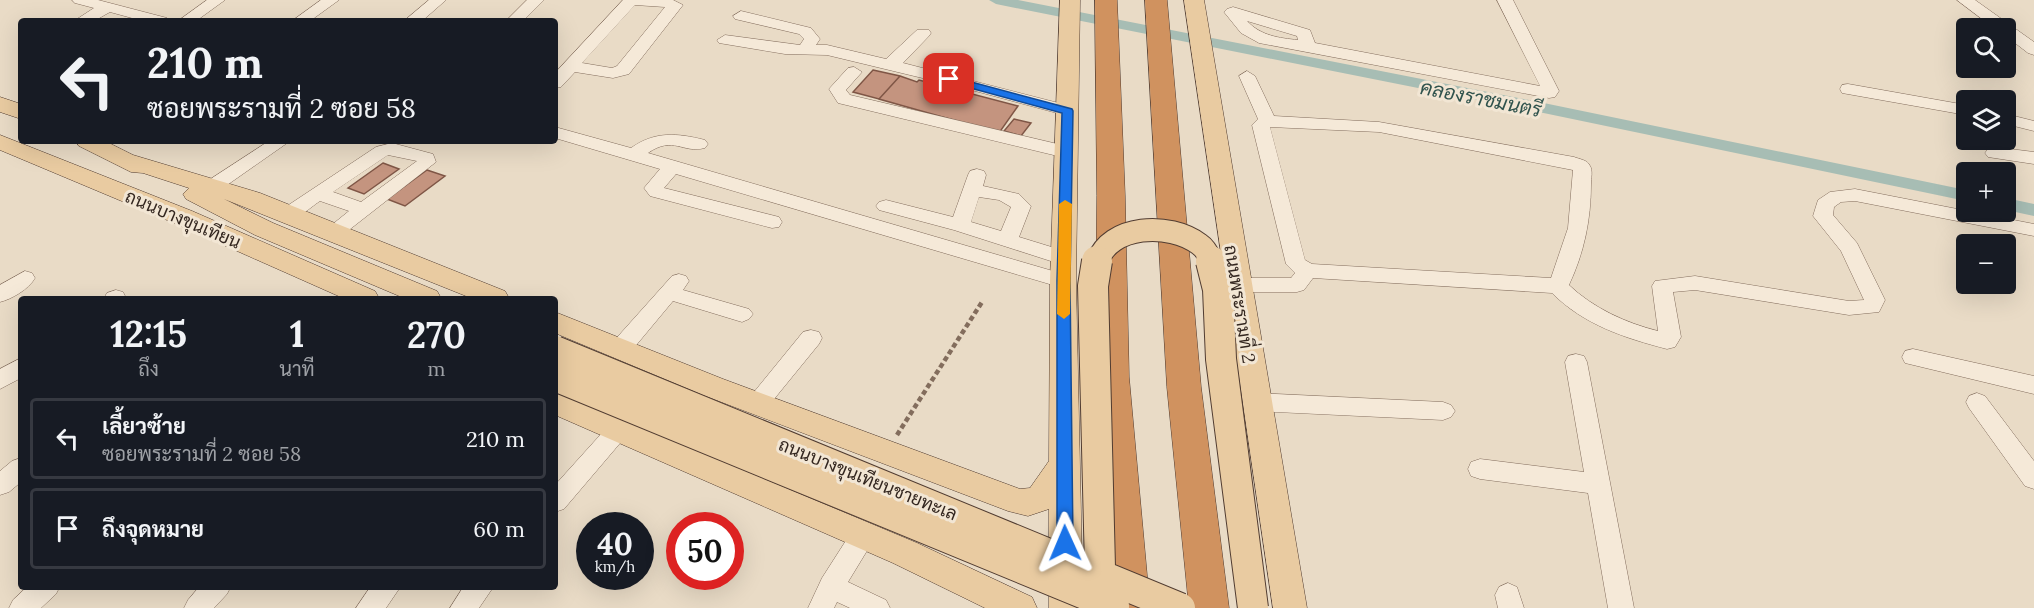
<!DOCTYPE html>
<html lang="th">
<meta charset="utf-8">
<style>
body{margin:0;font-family:Lora,Sarabun,serif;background:#20242c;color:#f1f3f6;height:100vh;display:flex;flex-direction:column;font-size:22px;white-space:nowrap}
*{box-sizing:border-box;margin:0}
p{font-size:20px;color:#9ea1a6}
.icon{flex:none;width:33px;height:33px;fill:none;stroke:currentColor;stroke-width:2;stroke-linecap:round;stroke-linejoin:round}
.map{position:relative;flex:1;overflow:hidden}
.panel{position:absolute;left:18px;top:296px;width:540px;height:294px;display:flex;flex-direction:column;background:#171b24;border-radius:6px;box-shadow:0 6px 24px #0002}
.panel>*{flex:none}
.hud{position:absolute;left:18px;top:18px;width:540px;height:126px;border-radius:6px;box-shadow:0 6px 24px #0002;background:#171b24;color:#f1f3f6;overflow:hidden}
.fabs{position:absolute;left:1956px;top:18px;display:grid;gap:12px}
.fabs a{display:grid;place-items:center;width:60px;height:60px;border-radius:6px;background:#171b24;box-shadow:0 6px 24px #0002;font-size:30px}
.speed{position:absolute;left:576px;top:512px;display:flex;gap:12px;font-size:30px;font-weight:700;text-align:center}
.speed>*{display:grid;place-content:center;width:78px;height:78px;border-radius:50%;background:#171b24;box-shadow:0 6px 24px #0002;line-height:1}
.speed small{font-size:15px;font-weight:400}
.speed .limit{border:9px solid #d22;background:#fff;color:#111}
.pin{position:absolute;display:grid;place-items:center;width:51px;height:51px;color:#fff;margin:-26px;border-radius:12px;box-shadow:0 3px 9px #0006}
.me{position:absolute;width:66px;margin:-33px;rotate:359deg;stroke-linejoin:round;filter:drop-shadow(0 0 4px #0008)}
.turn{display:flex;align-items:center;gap:21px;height:126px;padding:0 30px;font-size:27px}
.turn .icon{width:78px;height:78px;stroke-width:2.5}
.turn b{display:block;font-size:42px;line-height:51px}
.eta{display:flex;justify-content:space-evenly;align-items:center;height:102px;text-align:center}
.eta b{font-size:36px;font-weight:800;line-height:42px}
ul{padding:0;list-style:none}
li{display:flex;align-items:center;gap:18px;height:81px;margin:0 12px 9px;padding:0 18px;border:3px solid #363941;border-radius:6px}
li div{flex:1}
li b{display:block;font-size:22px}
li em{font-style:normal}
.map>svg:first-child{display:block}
</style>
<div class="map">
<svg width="2034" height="608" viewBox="0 0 2034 608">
<rect width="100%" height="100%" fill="#e9dbc6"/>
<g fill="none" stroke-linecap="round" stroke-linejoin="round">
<path fill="#a7bdb4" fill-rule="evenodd" d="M989,0H1018L1534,101L1966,190V201L1534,111L996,4Z
M2006,198L2034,204V216L2006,210Z"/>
</g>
<path fill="#c4947f" stroke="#7f5646" stroke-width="1.5" d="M873,70L900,76L879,99L853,92Z
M900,76L917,82L919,80L1018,106L999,133L879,99Z
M1014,119L1031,123L1021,136L1004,131Z
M383,163L399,169L364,194L348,188Z
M427,170L445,176L405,206L387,199Z"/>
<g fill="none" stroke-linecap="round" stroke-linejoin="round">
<defs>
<path id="minor" d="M72,0H98L167,18L169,21H143L110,12L94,21H74L94,8L75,3Z
M207,0H225L196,21H178Z
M321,0H339L310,21H292Z
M429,0H446L422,21H404Z
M527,0H544L523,21H506Z
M623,0H673L683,5L629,74L613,78L575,72L561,87L555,88V73ZM635,5L665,7L617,66L612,68L582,63Z
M1497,0H1513L1559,91L1555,97L1549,98L1259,43L1241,33L1224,12L1227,9L1233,7L1310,30L1315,43L1540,86ZM1247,21L1297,36L1298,40C1279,38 1261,36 1247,21Z
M1957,0H1975L2034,42V55L2028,53L2006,36V28H1994Z
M741,11L811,28L820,39L816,45H827L886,59L917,30H929L931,33L929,36L903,63L1074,107L1077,111L1074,115L1068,116L964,88L827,55L785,54L719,43L717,40L725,35L800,45L804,39L799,34L735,19L733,16Z
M854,67L862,72L846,90L850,95L1066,146L1072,148L1075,152L1072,156L1066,158L838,103L829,89L848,68Z
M1247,71L1255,76L1274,116L1379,122L1574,157C1579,159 1588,160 1590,166C1593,170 1591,179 1591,184C1591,220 1584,253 1569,285C1593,308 1626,323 1658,331L1652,286L1655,281L1695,276L1849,301L1864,300L1841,251L1813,216L1818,200L1830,192L1855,189L2034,224V236L1855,201L1841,202L1834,207L1833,215L1857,243L1885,300L1879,312L1849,315L1695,290L1673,292L1681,337L1675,347L1667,349C1625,338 1584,325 1552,293L1313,278L1304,290L1297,292H1237L1230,290L1227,285L1230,280L1237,278H1291L1295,273L1286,264L1252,125L1258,119L1239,76ZM1270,127L1379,132L1573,170L1568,228L1551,278L1312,264L1305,260Z
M1848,84L1966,105V115L1842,93L1840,89L1842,85Z
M2006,114L2034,121V131L2006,124Z
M555,127L631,148C655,131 677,133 705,140L708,144L705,148C682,154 674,135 648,153L1070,276L1073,281L1070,286L1063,288L676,174L664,188L779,217L782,222L779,227L772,228L650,196L644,188L660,169L555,138Z
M269,141H290L220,190H206L204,186L206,182Z
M392,143L433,154L436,162L340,237L333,238L326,237L323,232L349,211L320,201C308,209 296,222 281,218L278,214L281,210L376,147ZM388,155L417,161L361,202L333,192Z
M1994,147L2034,152V164L1988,157L1985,153L1988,149Z
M977,169L984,171L986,175L983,186L1019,194L1031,206L1019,237L1071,253L1074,258L1071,263L1064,265L1057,263L954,230L879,210L876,206L879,202L886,200L953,217L968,175L970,171ZM979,197L999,200L1011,207L1001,231L971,222Z
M25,271L32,273L35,278C29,289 12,299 0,302V285Z
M679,274L686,276L689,281L683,290L749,309L753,314L749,319L742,322L673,301L628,355L620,357L612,355L609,349L612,343L672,276Z
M116,290L123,292L126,298H104L107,293Z
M811,330L819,332L822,338L819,344L766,409L758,412L750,409L747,403L750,397L803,332Z
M1913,349L2034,376V394L1905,363L1902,357L1905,351Z
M1576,354L1584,356L1587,362L1634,608H1608L1588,493L1480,479L1471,476L1468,469L1471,462L1480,459L1584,472L1565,362L1568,356Z
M21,358V378L0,389V369Z
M1256,393L1443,402L1451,405L1455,411L1451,417L1443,420L1256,411L1248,408L1245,402L1248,396Z
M1977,393L1985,396L2034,461V489L2025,486L1969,408L1966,402L1969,396Z
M619,420L627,423L631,429L627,435L564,509L555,512V485L611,423Z
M21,458V482L9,492L0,495V471L12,461Z
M863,525L872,528L876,536L848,582L886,600L890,608H850L837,602L834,608H808L822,578L854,528Z
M1508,583L1517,587L1524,608H1498L1495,595L1499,587Z
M28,586H60L56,594L41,608H9L13,600Z
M200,586H231L227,594L214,608H184L188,600Z
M371,586H401L386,608H356Z
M464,586H494L479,608H450Z"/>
<path id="major" d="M1060,0H1080L1076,281L1083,608H1049V509L1028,516L1008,511L703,395L555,333V312L723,379L1020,489L1030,488L1049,461L1050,281Z
M1184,0H1204L1307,608H1273Z
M0,97L21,104V119L0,112Z
M0,135L192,211L375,291L379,298H343L174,223L0,150Z
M75,141H105L133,155L260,193L505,291L509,298H471L224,199L273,223L437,291L441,298H404L255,235L186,199L183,194L189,188L143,173L131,172L79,146Z
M555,391L917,543L1032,597L1037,608H985L893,563L555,415Z"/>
<path id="highway" d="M1095,0H1117L1125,196L1129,377L1150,608H1110L1095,377L1097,196Z
M1145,0H1167L1201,387L1229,608H1189L1167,387Z"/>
</defs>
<use href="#minor" stroke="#836d5d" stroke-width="1"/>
<use href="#major" stroke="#513c31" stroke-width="1"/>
<use href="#highway" stroke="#513c31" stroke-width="1"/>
<path stroke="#836d5d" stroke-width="4.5" stroke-dasharray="5 3" stroke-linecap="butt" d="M897,435L982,302"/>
<use href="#minor" fill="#f5e9d8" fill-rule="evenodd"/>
<use href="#major" fill="#e9cba1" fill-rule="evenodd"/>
<use href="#highway" fill="#d0925f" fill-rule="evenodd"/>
<defs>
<path id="major-bridge-far1" d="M1097,263C1109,224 1170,222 1199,244C1205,248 1209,255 1212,263"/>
<path id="major-bridge" d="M1097,261L1093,286L1101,608
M1211,261L1218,289L1221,359L1253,608
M555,351L1180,608
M555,376L1114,606"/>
</defs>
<use href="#major-bridge-far1" stroke="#513c31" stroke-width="24" stroke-linecap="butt"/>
<use href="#major-bridge" stroke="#513c31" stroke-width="32" stroke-linecap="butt"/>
<use href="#major-bridge-far1" stroke="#e9cba1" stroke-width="22"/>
<use href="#major-bridge" stroke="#e9cba1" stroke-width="30"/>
</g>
<path fill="#1a73e8" stroke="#114b97" stroke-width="1.5" d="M949,76L1072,109L1073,111L1070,281L1073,543L1071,548L1065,550L1059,548L1057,543V281L1062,113L945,81L944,79Z"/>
<path fill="#f59e0b" d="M1065,200L1072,204L1070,314L1064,319L1057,314L1059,204Z"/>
<g text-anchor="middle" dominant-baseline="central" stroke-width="6" stroke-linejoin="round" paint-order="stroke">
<g font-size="18" fill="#342720" stroke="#f2e6d4">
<text transform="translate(183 219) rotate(23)">ถนนบางขุนเทียน</text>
<text transform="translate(1240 304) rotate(81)">ถนนพระรามที่ 2</text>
<text transform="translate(868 479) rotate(22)">ถนนบางขุนเทียนชายทะเล</text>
</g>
<g font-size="20" font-style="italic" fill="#30534d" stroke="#f2e6d4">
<text transform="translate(1481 98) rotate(11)">คลองราชมนตรี</text>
</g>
</g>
</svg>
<div class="fabs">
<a><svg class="icon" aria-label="search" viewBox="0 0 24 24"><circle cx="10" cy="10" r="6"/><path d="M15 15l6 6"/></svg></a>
<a><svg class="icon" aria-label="layers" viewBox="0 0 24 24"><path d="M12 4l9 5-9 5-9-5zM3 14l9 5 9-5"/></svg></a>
<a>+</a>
<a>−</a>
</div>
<div class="speed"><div>40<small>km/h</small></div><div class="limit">50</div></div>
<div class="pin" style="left:949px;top:79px;background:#d93025"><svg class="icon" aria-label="arrive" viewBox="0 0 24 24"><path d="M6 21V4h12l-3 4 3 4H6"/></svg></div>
<svg class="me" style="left:1065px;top:543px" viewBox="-20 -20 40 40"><path d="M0-17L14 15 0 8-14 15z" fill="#1a73e8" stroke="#fff" stroke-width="4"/></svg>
<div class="hud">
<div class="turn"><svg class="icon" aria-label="left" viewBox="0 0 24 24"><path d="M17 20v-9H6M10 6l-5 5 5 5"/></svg><div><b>210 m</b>ซอยพระรามที่ 2 ซอย 58</div></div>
</div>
<section class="panel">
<div class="eta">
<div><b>12:15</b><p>ถึง</p></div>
<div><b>1</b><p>นาที</p></div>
<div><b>270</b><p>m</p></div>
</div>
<ul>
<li><svg class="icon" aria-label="left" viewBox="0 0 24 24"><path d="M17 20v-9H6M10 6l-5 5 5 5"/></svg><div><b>เลี้ยวซ้าย</b><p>ซอยพระรามที่ 2 ซอย 58</p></div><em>210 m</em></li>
<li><svg class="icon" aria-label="arrive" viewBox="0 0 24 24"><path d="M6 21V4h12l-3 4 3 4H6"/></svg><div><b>ถึงจุดหมาย</b></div><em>60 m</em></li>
</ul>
</section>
</div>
